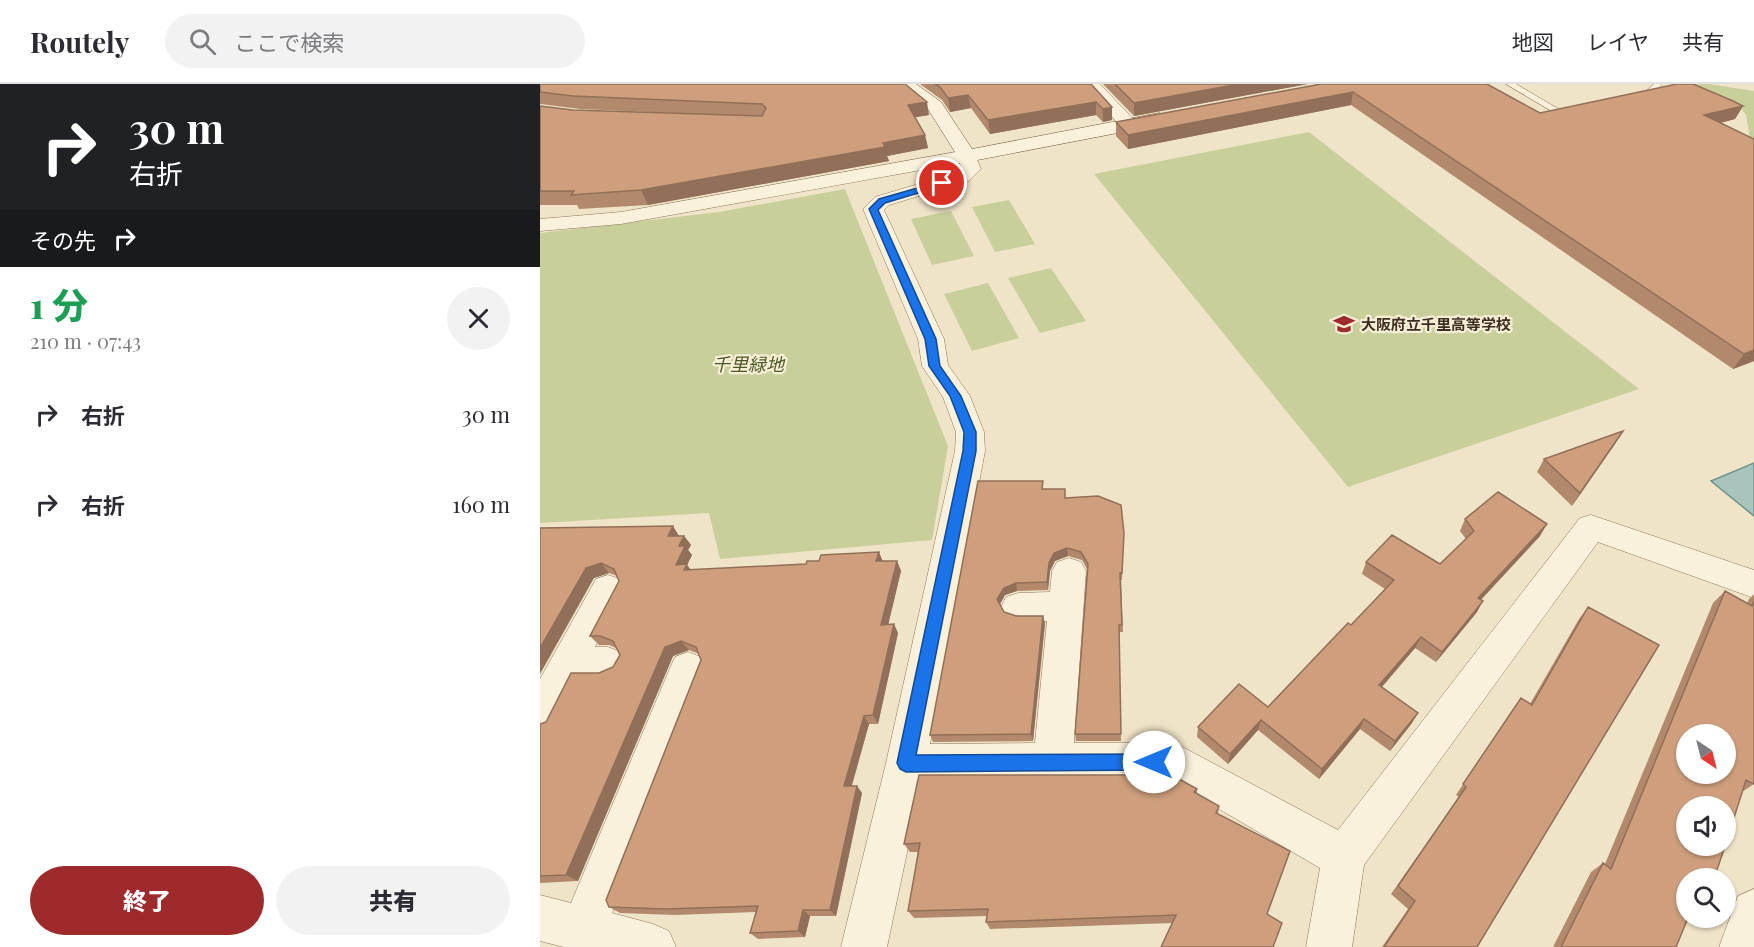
<!DOCTYPE html>
<html lang="ja">
<meta charset="utf-8">
<style>
body{margin:0;font-family:"Playfair Display","Noto Sans JP",serif;background:#f2f2f3;color:#2b2b33;height:100vh;display:flex;flex-direction:column;font-size:22px;white-space:nowrap}
*{box-sizing:border-box;margin:0}
p{font-size:20px;color:#7c7c81}
.icon{flex:none;width:33px;height:33px;fill:none;stroke:currentColor;stroke-width:2;stroke-linecap:round;stroke-linejoin:round}
.map{position:relative;flex:1;overflow:hidden}
.details{display:flex;flex-direction:column;background:#fff;width:540px}
.details>*{flex:none}
.guide{background:#202124;color:#fff;overflow:hidden}
.needle{width:39px;rotate:145deg}
.fabs{position:absolute;left:1136px;top:640px;display:grid;gap:12px}
.fabs a{display:grid;place-items:center;width:60px;height:60px;border-radius:50%;background:#fff;box-shadow:0 2px 4px #0004;font-size:30px}
.pin{position:absolute;display:grid;place-items:center;width:51px;height:51px;color:#fff;margin:-26px;border:3px solid #fff;border-radius:50%;box-shadow:0 2px 6px #0007}
.me{position:absolute;width:66px;margin:-33px;rotate:270deg;stroke-linejoin:round;filter:drop-shadow(0 0 4px #0008)}
.turn{display:flex;align-items:center;gap:21px;height:126px;padding:0 30px;font-size:27px}
.turn .icon{width:78px;height:78px;stroke-width:2.5}
.turn b{display:block;font-size:42px;line-height:51px}
.then{display:flex;align-items:center;height:57px;padding:0 30px;background:#0003;gap:12px;font-size:22px}
.round{display:grid;place-items:center;flex:none;width:63px;height:63px;border-radius:32px;background:#f2f2f3}
.headline{display:flex;align-items:center;justify-content:space-between;height:102px;padding:0 30px}
h1{font-size:36px;font-weight:800;line-height:45px;color:#1e9e55}
.button{display:flex;gap:12px;margin-top:auto;padding:12px 30px}
.button a{flex:1;height:69px;border-radius:36px;background:#9e2a2b;color:#fff;font-size:24px;font-weight:800;line-height:69px;text-align:center}
.button a+a{background:#f2f2f3;color:#2b2b33}
ul{padding:0;list-style:none}
li{display:flex;align-items:center;gap:18px;height:90px;padding:0 30px}
li div{flex:1}
li b{display:block;font-size:22px}
li em{font-style:normal}
header{display:flex;align-items:center;gap:36px;box-sizing:border-box;height:84px;padding:0 30px;background:#fff;border-bottom:2px solid #e1e1e2}
header strong{font-size:28px}
nav{display:flex;gap:33px;margin-inline-start:auto;font-size:21px}
.search{width:420px;height:54px;background:#f2f2f3;display:flex;align-items:center;gap:15px;box-sizing:border-box;padding:0 21px;border-radius:33px;color:#7c7c81;font-size:22px}
main{display:flex;flex:1;min-height:0}
.map>svg:first-child{display:block}
</style>
<header>
<strong>Routely</strong>
<div class="search"><svg class="icon" aria-label="search" viewBox="0 0 24 24"><circle cx="10" cy="10" r="6"/><path d="M15 15l6 6"/></svg>ここで検索</div>
<nav><a>地図</a><a>レイヤ</a><a>共有</a></nav>
</header>
<main>
<section class="details">
<div class="guide">
<div class="turn"><svg class="icon" aria-label="right" viewBox="0 0 24 24"><path d="M7 20v-9h11M14 6l5 5-5 5"/></svg><div><b>30 m</b>右折</div></div>
<div class="then">その先<svg class="icon" aria-label="right" viewBox="0 0 24 24"><path d="M7 20v-9h11M14 6l5 5-5 5"/></svg></div>
</div>
<div class="headline"><div><h1>1 分</h1><p>210 m · 07:43</p></div><a class="round"><svg class="icon" aria-label="close" viewBox="0 0 24 24"><path d="M6 6l12 12M18 6L6 18"/></svg></a></div>
<ul>
<li><svg class="icon" aria-label="right" viewBox="0 0 24 24"><path d="M7 20v-9h11M14 6l5 5-5 5"/></svg><div><b>右折</b></div><em>30 m</em></li>
<li><svg class="icon" aria-label="right" viewBox="0 0 24 24"><path d="M7 20v-9h11M14 6l5 5-5 5"/></svg><div><b>右折</b></div><em>160 m</em></li>
</ul>
<div class="button"><a>終了</a><a>共有</a></div>
</section>
<div class="map">
<svg width="1214" height="863" viewBox="0 0 1214 863">
<rect width="100%" height="100%" fill="#f0e4c8"/>
<path fill="#c9cf9b" d="M1135,0H1169L1214,7V59L1210,56L1206,31L1196,18L1136,6Z
M769,48L1099,305L808,403L554,90Z
M305,105L408,362L392,456L180,475L169,429L0,439V149L179,128Z
M469,116L495,160L455,168L432,123Z
M411,127L434,172L392,181L371,135Z
M511,184L546,237L500,249L468,194Z
M448,199L479,254L432,267L404,210Z"/>
<path fill="#a9c4bc" stroke="#6f938a" stroke-width="1.5" d="M1214,379V432L1171,397Z"/>
<g fill="none" stroke-linecap="round" stroke-linejoin="round">
<defs>
<path id="lane" d="M966,0H976L1027,30L1020,32Z
M1114,0H1122L1109,14L1095,16V12L1103,10Z"/>
<path id="street" d="M543,0H560L595,37L598,41L595,45H583Z
M427,66L434,68L441,85L429,97L349,121L344,126L404,255L408,281L430,312L444,348L445,367L390,660L495,659L507,537H478L466,533L461,523L466,513L478,509L510,508L512,487L517,478L529,474L541,478L546,487L534,659H635L798,746L1040,434L1051,431L1214,486V514L1058,458L824,781L812,863H766L780,784L631,697L382,698L347,863H301L346,679L415,367L416,348L403,313L382,282L378,255L323,125L335,113L415,89L421,84L420,79L81,140L0,147V135L81,128Z
M68,491L80,495L85,505L55,563H68L81,568L86,579L81,590L68,595H39L14,645L0,650V595L56,495Z
M148,568L161,573L166,584L72,829L113,840L129,847L136,863H24L0,857V811L31,819L130,584L135,573Z
M1214,805V863H1179L1198,812Z"/>
<path id="secondary" d="M356,0H376L401,18L432,65L619,29L626,31L628,35L626,39L619,41L427,78L420,76L388,25Z"/>
</defs>
<use href="#lane" stroke="#8d765c" stroke-width="1"/>
<use href="#street" stroke="#8d765c" stroke-width="1"/>
<use href="#secondary" stroke="#6f573f" stroke-width="1"/>
<use href="#lane" fill="#faf1dc" fill-rule="evenodd"/>
<use href="#street" fill="#faf1dc" fill-rule="evenodd"/>
<use href="#secondary" fill="#faf1dc" fill-rule="evenodd"/>
</g>
<path fill="#b2896c" d="M0,0L389,31L375,33L385,51L388,64L347,72L349,77L108,121L39,125L37,121H0V22L33,26L155,30L40,25L0,20Z
M380,0H551L572,23V36L563,38L556,31L450,50L431,24L410,28L402,16Z
M563,0H768L594,32Z
M781,0L1000,29L1203,22L1195,35L1180,39L1214,277L1193,285L811,21L588,65L576,52V38Z
M1083,347L1032,422L997,388L1004,375Z
M504,405L526,414L584,449L582,496H581L583,548H579L581,657H536L535,650L547,485L542,476L528,472L515,477L510,487L508,506L477,507L465,511L460,520L464,528L505,539L493,657L393,658L390,651Z
M925,435L1000,452L941,516L937,528L896,578L875,564L842,603L872,639L850,667L820,645L779,695L718,646L688,680L657,653L658,643L728,623L811,541L845,505L822,490L826,478L900,480L926,455L920,447Z
M0,444L144,452L151,461L148,466L152,471L147,481L151,486L266,480L279,477L339,468L342,477H357L361,487L348,540L358,549L338,640H329L312,702L322,709L296,832H270L265,853L218,855L210,849L216,828L135,831L80,829L69,823L161,576L159,570L149,566L133,572L38,797L0,799V640L6,638L59,589L73,583L80,571L76,564L69,561H59L50,552L79,497L77,492L69,489L54,494Z
M1185,507L1207,519L1209,515L1214,510V700L1202,708L1146,795L1136,863H1013L1051,788L1063,779L1065,780L1173,519Z
M1048,523L937,863H842L868,825L851,810L919,713L916,711L973,625L981,614L990,620L1039,535Z
M657,705V710L679,722L678,730L750,767L633,839L450,845L446,838L447,832L374,834L368,827L378,768H370L364,760Z"/>
<path fill="#916f58" d="M699,0H768L594,32V19Z
M813,8L811,21L588,65V51Z
M428,11L431,24L410,28L408,14Z
M387,18L389,31L371,34L368,21Z
M556,18V31L450,50L448,36Z
M1203,22L1195,35L1157,45L1164,31Z
M572,23V36L563,38V25Z
M385,51L388,64L347,72L349,77L108,121L101,106Z
M1214,266V277L1193,285L1204,270Z
M1083,347L1075,360L1032,422L1040,409Z
M1007,440L1000,452L932,525L938,514Z
M133,442L139,452H128Z
M144,452L151,461L148,466L152,471L147,481L154,490L151,495L136,481L139,462Z
M527,464L528,472L515,477L510,487L508,506L507,498L509,479L514,469Z
M339,468L343,478L336,477Z
M357,477L361,487L346,550L341,541Z
M61,479L69,489L54,494L0,590V564L46,484Z
M476,499L477,507L465,511L459,522L457,515L464,504Z
M943,517L937,528L896,578L902,568Z
M503,532L505,539L493,657L491,650Z
M354,540L358,549L338,640L333,631Z
M881,553L875,564L834,612L839,601Z
M141,557L149,566L133,572L38,797L26,791L125,563Z
M878,629L872,639L850,667L855,657Z
M324,632L329,640L309,710L304,702Z
M824,635L820,645L779,695L782,685Z
M721,636L718,646L688,680L690,670Z
M317,702L322,709L296,832L290,826Z
M263,826L270,832L265,853L258,847Z"/>
<path fill="#cf9f7d" stroke="#916f58" stroke-width="1.5" fill-rule="evenodd" d="M0,0H365L387,18L368,21L385,51L343,59L345,63L101,106L31,111L34,107H0V22L33,26L222,32L226,24L222,20L33,12L0,8Z
M395,0H551L572,23L563,25L556,18L448,36L428,11L408,14L400,3Z
M575,0H699L594,19Z
M781,0H947L1000,29L1137,0H1153L1193,17L1203,22L1164,31L1214,55V266L1204,270L813,8L588,51L576,38Z
M1083,347L1040,409L1004,375Z
M438,397H503L502,405H525V414L558,412L581,421L584,449L582,489H580L582,541H579L581,650H535L548,480L541,468L527,464L514,469L509,479L507,498L476,499L464,504L457,515L464,528L476,532H503L491,650L390,651Z
M958,408L1007,440L938,514L943,517L902,568L881,553L839,601L878,629L855,657L824,635L782,685L721,636L690,670L658,643L699,600L728,623L808,539L811,541L854,496L826,478L852,451L900,480L934,447L925,435Z
M133,442L128,452H144L139,462H145L136,481L147,480L144,486L266,480L267,477H279L281,471L339,468L336,477H357L341,541L354,540L333,631L324,632L304,702H317L290,826H263L258,847L210,849L218,822L125,825L69,823L66,816L161,576L156,563L141,557L125,563L26,791L0,792V640L6,638L31,589H59L73,583L80,571L73,557L60,552H50L79,497L74,485L61,479L46,484L0,564V444Z
M1185,507L1212,522L1214,517V700L1206,696L1185,762V723H1146V762H1185L1174,795H1146V834H1148L1136,863H1021L1063,779L1071,785ZM1146,651H1185V690H1146Z
M1048,523L1119,561L937,863H844L875,817L858,802L926,703L923,700L981,614L992,621Z
M379,691H632L657,705L654,708L679,722L676,729L750,767L727,830L742,839L733,863H621L636,831L446,838L448,825L368,827L380,759L364,760Z"/>
<path fill="#1a73e8" stroke="#114b97" stroke-width="1.5" d="M402,97H405V101L345,119L338,126L396,255L400,282L421,312L436,348V367L376,671L614,670L620,672L623,678L620,684L614,686L366,688L360,685L357,679L423,367L424,348L410,312L389,282L385,255L329,125L339,115Z"/>
<defs>
<symbol id="school-bare" viewBox="-9 -9 18 18"><path d="M0-5L7-2L0 1L-7-2ZM-4 1L0 2.5L4 1V4Q0 6-4 4Z" fill="#9e2a2b" stroke="#f7eed8" stroke-width="2.5" paint-order="stroke"/></symbol>
</defs>
<g fill-rule="evenodd">
<use href="#school-bare" x="789" y="225" width="30" height="30"/>
</g>
<g text-anchor="middle" dominant-baseline="central" stroke-width="4.5" stroke-linejoin="round" paint-order="stroke">
<g font-size="15" font-weight="bold" fill="#3d2e20" stroke="#f7eed8" text-anchor="start">
<text x="821" y="240">大阪府立千里高等学校</text>
</g>
<g font-size="18" font-style="italic" fill="#4d5a26" stroke="#f7eed8">
<text x="208" y="280">千里緑地</text>
</g>
</g>
</svg>
<div class="fabs">
<a><svg class="needle" viewBox="-14 -14 28 28"><path d="M0-13l5 13h-10z" fill="#e53935"/><path d="M0 13l5-13h-10z" fill="#7c7c81"/></svg></a>
<a><svg class="icon" aria-label="sound" viewBox="0 0 24 24"><path d="M4 9h4l5-4v14l-5-4H4zM17 9q2 3 0 6"/></svg></a>
<a><svg class="icon" aria-label="search" viewBox="0 0 24 24"><circle cx="10" cy="10" r="6"/><path d="M15 15l6 6"/></svg></a>
</div>
<div class="pin" style="left:402px;top:99px;background:#d93025"><svg class="icon" aria-label="arrive" viewBox="0 0 24 24"><path d="M6 21V4h12l-3 4 3 4H6"/></svg></div>
<svg class="me" style="left:614px;top:678px" viewBox="-20 -20 40 40"><circle r="19" fill="#fff"/><path d="M0-13L10 11 0 6-10 11z" fill="#1a73e8"/></svg>
</div>
</main>
